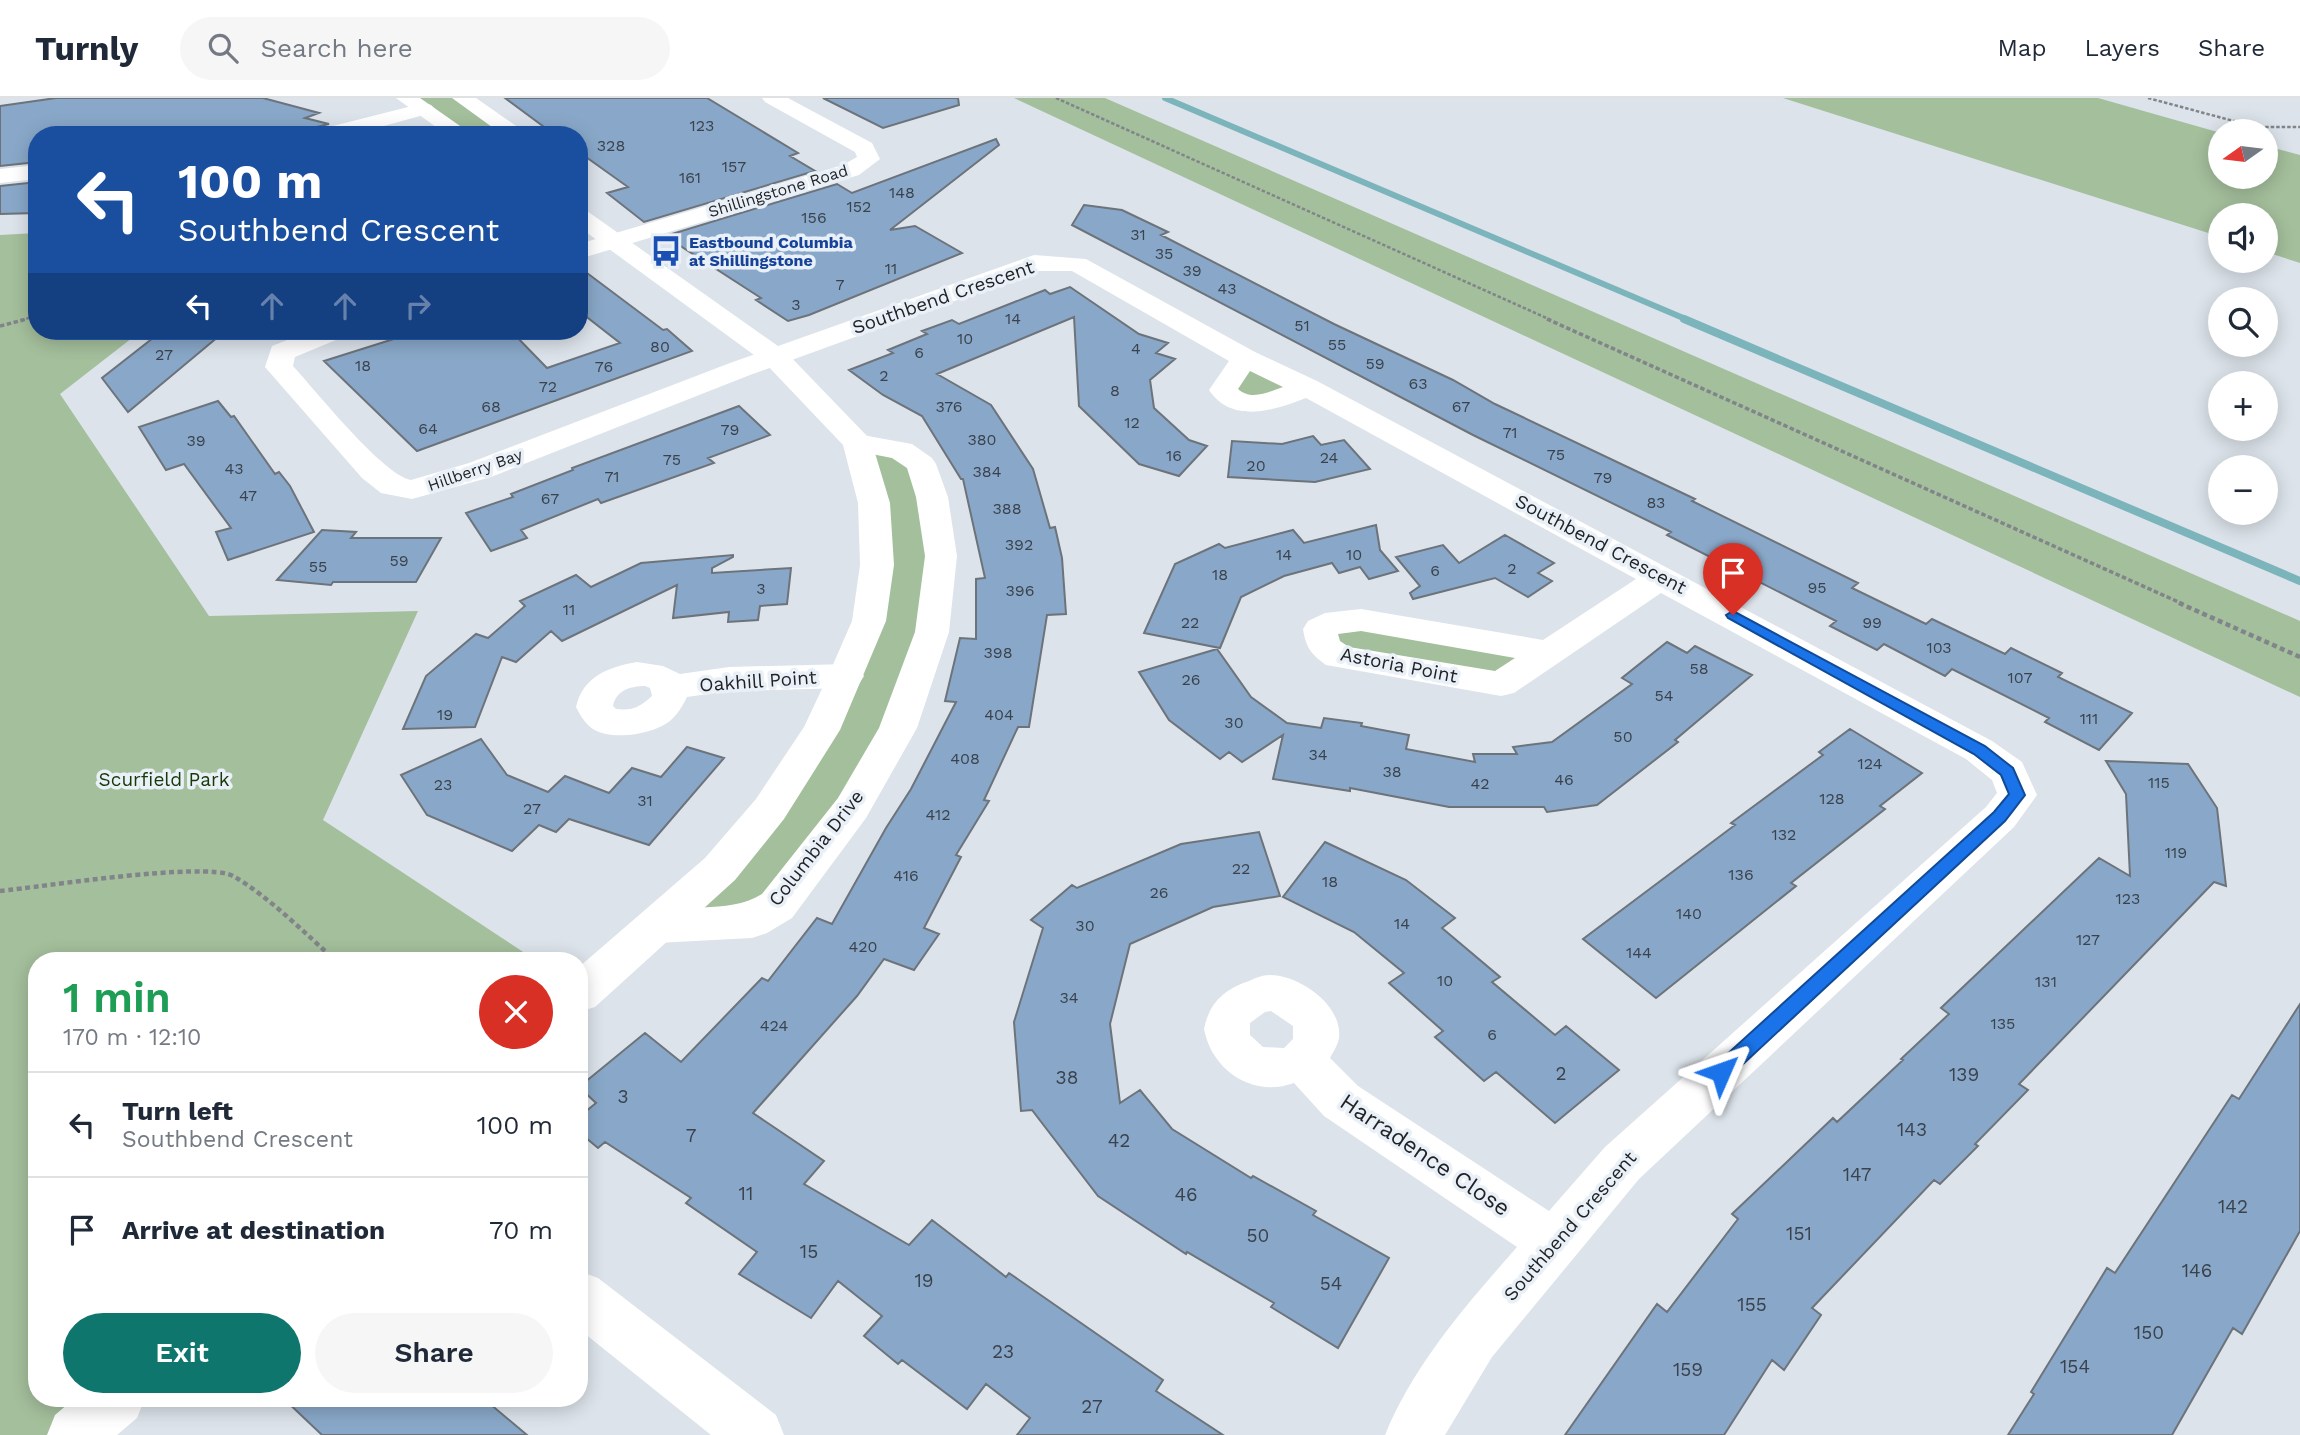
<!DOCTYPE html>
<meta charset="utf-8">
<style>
body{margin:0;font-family:"Work Sans",sans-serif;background:#f6f6f7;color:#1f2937;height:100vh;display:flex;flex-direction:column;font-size:26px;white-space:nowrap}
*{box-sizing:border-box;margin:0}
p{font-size:23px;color:#747a83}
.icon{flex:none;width:38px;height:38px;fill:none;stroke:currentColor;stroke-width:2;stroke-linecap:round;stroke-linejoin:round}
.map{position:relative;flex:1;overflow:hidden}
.side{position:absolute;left:28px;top:854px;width:560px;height:455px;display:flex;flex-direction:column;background:#fff;border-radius:28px;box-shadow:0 4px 18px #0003}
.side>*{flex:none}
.top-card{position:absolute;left:28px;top:28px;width:560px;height:214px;border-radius:28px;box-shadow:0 4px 18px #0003;background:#1a4fa0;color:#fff;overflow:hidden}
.needle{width:46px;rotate:256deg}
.controls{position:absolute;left:2208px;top:21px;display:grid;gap:14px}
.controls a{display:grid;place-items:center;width:70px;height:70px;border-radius:50%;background:#fff;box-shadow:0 4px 18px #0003;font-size:35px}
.pin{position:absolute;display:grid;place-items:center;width:60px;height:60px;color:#fff;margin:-72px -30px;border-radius:50% 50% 50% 0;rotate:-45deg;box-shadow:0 0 7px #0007}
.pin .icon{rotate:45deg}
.me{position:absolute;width:77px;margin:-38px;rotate:47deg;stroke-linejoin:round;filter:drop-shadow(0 0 5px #0008)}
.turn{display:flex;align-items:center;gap:24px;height:147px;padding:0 35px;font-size:32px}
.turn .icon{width:91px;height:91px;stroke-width:2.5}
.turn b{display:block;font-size:49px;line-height:60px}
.lanes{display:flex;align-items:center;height:66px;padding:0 35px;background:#0003;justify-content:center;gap:35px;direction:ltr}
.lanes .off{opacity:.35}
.round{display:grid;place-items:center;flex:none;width:74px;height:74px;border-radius:37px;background:#f6f6f7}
.headline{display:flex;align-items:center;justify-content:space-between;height:119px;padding:0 35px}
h1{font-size:42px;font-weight:600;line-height:52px;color:#1e9e55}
.cta{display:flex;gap:14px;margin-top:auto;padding:14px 35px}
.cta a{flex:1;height:80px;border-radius:42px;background:#0f766e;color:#fff;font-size:28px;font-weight:600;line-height:80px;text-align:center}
.cta a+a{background:#f6f6f7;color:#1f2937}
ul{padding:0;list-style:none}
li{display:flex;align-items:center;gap:21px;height:105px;padding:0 35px;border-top:2px solid #e0e1e3}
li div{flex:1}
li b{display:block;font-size:26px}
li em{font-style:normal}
header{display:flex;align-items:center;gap:42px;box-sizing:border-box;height:98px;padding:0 35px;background:#fff;border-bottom:2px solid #e0e1e3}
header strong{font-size:33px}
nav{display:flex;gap:38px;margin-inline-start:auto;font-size:24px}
.search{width:490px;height:63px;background:#f6f6f7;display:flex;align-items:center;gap:18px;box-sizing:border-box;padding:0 24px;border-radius:38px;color:#747a83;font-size:26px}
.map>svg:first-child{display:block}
</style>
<header>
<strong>Turnly</strong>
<div class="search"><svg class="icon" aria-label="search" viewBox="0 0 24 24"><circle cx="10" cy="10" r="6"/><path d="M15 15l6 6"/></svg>Search here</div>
<nav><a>Map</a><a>Layers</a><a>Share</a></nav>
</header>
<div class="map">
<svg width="2300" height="1337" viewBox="0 0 2300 1337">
<rect width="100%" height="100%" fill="#dce3ea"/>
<path fill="#a4bf9c" d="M410,0H464L526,37H467Z
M1014,0H1105L2300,523V599Z
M1783,0H2098L2221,35V79H2266V48L2300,57V165L2266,154V117H2221V139Z
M37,135V233H141L60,296L209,518L418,513L323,722L537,863H37V1300H117L75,1337H0V137Z
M1245,260L1307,289L1250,306L1227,283Z
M857,345L901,352L941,458L898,630L777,808L657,828L720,771L869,523Z
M1337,523L1548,554L1501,586L1339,559Z"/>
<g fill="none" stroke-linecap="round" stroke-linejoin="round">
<path stroke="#7cb4bc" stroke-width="6" d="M1165,0L1688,222"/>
<path stroke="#7cb4bc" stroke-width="8" d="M1684,221L2300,483"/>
</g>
<path fill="#89a8c9" stroke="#6d737a" stroke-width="2" d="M56,0H263L319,15L305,20L329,26L316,29L312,37H37V64L0,68V8Z
M505,0H707L798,55L790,58L815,73L644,124L607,95L628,89L579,54V37H555Z
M823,0H958L959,7L883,30Z
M996,41L999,47L890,132L915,128L962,155L809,217L788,223L756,202L761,200L665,138L837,86L852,95Z
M37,84V115L0,116V88Z
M1084,107L1122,112L1168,134L1161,137L1334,226L1453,282L1495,306L1695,401L1692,403L1858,485L1852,490L1926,526L1932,521L2005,556L2011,550L2062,575L2058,579L2132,615L2099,652L2045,624L2049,620L1952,571L1945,578L1884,546L1877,552L1830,528L1836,523L1667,437L1671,434L1473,337L1072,127Z
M579,169L663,232L667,231L692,253L417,353L324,263L419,233H511L547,270L620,245L579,213Z
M1070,189L1139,236L1168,245L1156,255L1175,261L1150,282L1154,310L1189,342L1207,348L1179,378L1139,366L1079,308L1074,219L937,276L991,307L1033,371L1050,430L1055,429L1062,460L1066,516L1047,517L1029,629H1018L984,702L989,703L956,757L961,759L924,830L939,836L914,872L884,861L857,898L753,1015L824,1063L804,1086L909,1147L932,1122L1006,1179L1009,1175L1163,1282L1156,1293L1223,1337H1017L1030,1320L986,1286L967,1311L902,1262L898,1266L864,1238L882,1218L838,1183L811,1220L739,1176L757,1154L686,1105L691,1100L605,1044L598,1050L579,1034V1019L596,1005L579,989L645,935L681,964L762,880L768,883L817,820L832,826L886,730L911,691L956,604L945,603L960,540L976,541V481L985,480L963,381H961L922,318L883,297L849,272L893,255L888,252L927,236L922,233L952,222L959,226L1045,192L1050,196Z
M162,233H225L128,314L102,280Z
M218,303L231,319L234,318L275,376L279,374L290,388L314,434L228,462L216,434L231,430L184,366L166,372L139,329Z
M739,308L770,337L708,360L714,365L601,405L598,401L521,432L527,440L491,453L466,415L513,399L511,396L573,372L572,370Z
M1313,338L1321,347L1344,342L1370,371L1315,384L1228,379L1232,343L1282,346Z
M1376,427L1380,452L1398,473L1369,481L1360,469L1339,475L1332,465L1284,478L1241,499L1220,550L1144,535L1175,466L1219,446L1225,450L1293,432L1304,445Z
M322,432L356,434L351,440H441L416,484H333L331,487L277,482Z
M1505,437L1554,465L1538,475L1552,483L1528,499L1495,480L1413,501L1410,495L1420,488L1396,459L1443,447L1459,465Z
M733,457V459L712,470V475L791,470L787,506L760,508L758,522L728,524L729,514L673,520L677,487L562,543L551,533L516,564L502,559L475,629L403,631L426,578L476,536L488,540L525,508L520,503L576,477L591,489L641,465Z
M1667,544L1687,555L1695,548L1752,577L1675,642L1678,644L1597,707L1547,714L1544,709H1449L1350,690V693L1273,681L1283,637L1242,664L1229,654L1220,661L1169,622L1139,574L1217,551L1251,599L1287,625L1321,630L1324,620L1362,625L1361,628L1409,637L1406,651L1475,664L1473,656H1517L1513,649L1552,644L1632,586L1622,580Z
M1850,631L1922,675L1880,708L1885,711L1791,785L1796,788L1656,900L1583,841L1735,727L1731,725L1823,657L1819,654Z
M481,641L507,677L548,694L565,678L609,695L632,670L661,679L687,649L724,660L649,747L569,721L556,734L539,727L512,753L427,717L401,677Z
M2106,663L2188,666L2217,710L2226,788L2214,784L2019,986L2028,992L1975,1046L1978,1048L1940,1086L1934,1082L1812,1210L1821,1217L1784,1272L1772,1262L1724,1337H1565L1657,1206L1667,1214L1738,1121L1732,1116L1833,1020L1837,1024L1903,962L1901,961L1949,916L1941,910L2099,760L2130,778L2126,696Z
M1259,734L1280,798L1213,809L1130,846L1110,926L1120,1005L1140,992L1172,1031L1251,1080L1253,1078L1316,1113L1313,1117L1389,1160L1338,1250L1271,1209L1274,1205L1187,1154L1186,1156L1098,1098L1032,1012L1021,1013L1014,924L1043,830L1031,822L1072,787L1077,790L1181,746Z
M1325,744L1406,782L1455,820L1442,830L1500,879L1492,884L1555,937L1566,928L1619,972L1555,1025L1496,974L1484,983L1435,939L1443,933L1389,885L1404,875L1354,834L1283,799Z
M2300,906V1133L2242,1236L2233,1230L2172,1337H2008L2034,1296L2031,1294L2107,1170L2115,1175L2232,997L2239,1001Z
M283,1300H483L527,1337H322Z"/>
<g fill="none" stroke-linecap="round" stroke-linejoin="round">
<path stroke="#81858a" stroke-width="2.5" stroke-dasharray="3.5 2" stroke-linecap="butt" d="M1056,0L1551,222
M2148,0L2256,29H2300
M21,222L37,218"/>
<path stroke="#81858a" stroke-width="3.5" stroke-dasharray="4.5 2.5" stroke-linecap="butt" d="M1547,221L2183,506
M0,228L27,221"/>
<path stroke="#81858a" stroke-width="4.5" stroke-dasharray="5 3.5" stroke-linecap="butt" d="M2179,505L2300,559
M0,793C41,789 205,763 233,778C267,797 307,837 336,863"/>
<path fill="#fff" fill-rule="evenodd" d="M452,0H476L529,37H503Z
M762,0H788L872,45L880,61L859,77L579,161V146L843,67L857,59L855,54L765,4Z
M424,5L431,7L435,11L431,15L351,37H314L317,32Z
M37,67V81L0,85V71Z
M1034,157L1086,161L1255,254L1317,283L1992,643L2022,664L2037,697L2014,729L1639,1081L1492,1259L1445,1337H1385C1414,1266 1467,1206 1517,1149L1324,1018L1294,985C1253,1000 1212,973 1204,931C1209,905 1224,891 1249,883C1255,880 1263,877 1270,877C1299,877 1343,907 1339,940C1338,947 1333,954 1330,960L1358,988L1549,1113L1605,1049L1986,709L1997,695L1992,682L1966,661L1661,495L1514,595L1501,598L1326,567C1311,556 1306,550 1303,531L1308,523L1325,515L1361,511L1543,542L1636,481L1306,300C1273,313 1232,326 1209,292L1229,263L1072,173H1037L750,277L491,379L412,401L381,395L362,380L265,269L272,248L310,233H346L343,239L295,259L293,268C316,293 383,377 411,382L469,365L730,265ZM1250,273L1283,289C1269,294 1251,303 1238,291ZM1361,533L1515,560L1495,573L1349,549L1340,543L1338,536ZM1271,913L1293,928V941L1284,950L1263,949L1250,937V925L1265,914Z
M857,336L912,346L932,360L936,366L948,399L957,458L949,534L917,630L866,720L792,820L767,835L752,840L657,845L642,840L636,828L642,816C681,803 726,818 762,796L838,700L879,630L915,534L925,458L916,399L907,370L892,360L846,351L842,345L846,339Z
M637,564L663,568L680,576L729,569L846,566L859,570L864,578L859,586L846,590L729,593L687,599C683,607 678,616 671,622C654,637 605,645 588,627C583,622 579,615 576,609C583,578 609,569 637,564ZM645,588L650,590L652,598C640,609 632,613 616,611L613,608C616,592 631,588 645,588Z
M579,1173L598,1180L776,1317L784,1337H711L579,1231Z"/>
<path fill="#fff" fill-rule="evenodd" d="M396,0H420L473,37H447Z
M579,111L587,113L785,253L868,339L872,345L890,405L894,467L886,523L840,632L784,721L735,782L595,909L579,914V869L705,760L756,701L804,629L828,578L852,523L860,467L858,405L843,347L765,265L579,129Z
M75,1300H145L137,1320L117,1337H47L55,1317Z"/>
</g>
<path fill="#1a73e8" stroke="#114b97" stroke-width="2" d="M1733,513L1985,648L2013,670L2025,697L2005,723L1728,980L1721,982L1714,980L1711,974L1714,968L1994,714L2009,696L2001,677L1974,656L1728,520L1726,517Z"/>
<defs>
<symbol id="bus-bare" viewBox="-9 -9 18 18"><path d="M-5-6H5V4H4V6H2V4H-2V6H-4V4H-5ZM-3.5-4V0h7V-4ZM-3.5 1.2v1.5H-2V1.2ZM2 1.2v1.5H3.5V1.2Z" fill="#1a4fb4" stroke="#e9f0f7" stroke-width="2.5" paint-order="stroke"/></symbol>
</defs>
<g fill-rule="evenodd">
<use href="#bus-bare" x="644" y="131" width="44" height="44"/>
</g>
<g text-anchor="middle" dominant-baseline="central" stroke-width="7" stroke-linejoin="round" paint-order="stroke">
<g font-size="16" fill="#3a434d">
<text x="702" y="27">123</text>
<text x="611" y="47">328</text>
<text x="734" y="68">157</text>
<text x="690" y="79">161</text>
<text x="902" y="94">148</text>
<text x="859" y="108">152</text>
<text x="814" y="119">156</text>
<text x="1138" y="136">31</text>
<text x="1164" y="155">35</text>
<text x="891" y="170">11</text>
<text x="1192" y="172">39</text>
<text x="840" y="186">7</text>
<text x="1227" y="190">43</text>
<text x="796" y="206">3</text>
<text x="1013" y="220">14</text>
<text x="1302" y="227">51</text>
<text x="965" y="240">10</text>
<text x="1337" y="246">55</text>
<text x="660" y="248">80</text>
<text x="1136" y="250">4</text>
<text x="919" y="254">6</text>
<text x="164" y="256">27</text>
<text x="1375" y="265">59</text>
<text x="363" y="267">18</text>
<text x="604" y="268">76</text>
<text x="884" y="277">2</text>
<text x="1418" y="285">63</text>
<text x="548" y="288">72</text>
<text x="1115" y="292">8</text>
<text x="491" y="308">68</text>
<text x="949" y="308">376</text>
<text x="1461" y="308">67</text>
<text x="1132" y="324">12</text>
<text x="428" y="330">64</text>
<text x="730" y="331">79</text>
<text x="1510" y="334">71</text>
<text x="982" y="341">380</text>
<text x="196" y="342">39</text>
<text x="1556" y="356">75</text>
<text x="1174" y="357">16</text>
<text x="1329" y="359">24</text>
<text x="672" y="361">75</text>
<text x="1256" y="367">20</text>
<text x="234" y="370">43</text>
<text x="987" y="373">384</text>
<text x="612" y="378">71</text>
<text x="1603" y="379">79</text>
<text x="248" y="397">47</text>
<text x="550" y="400">67</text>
<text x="1656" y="404">83</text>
<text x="1007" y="410">388</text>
<text x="1019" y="446">392</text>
<text x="1284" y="456">14</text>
<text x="1354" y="456">10</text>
<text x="399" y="462">59</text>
<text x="318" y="468">55</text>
<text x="1512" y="470">2</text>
<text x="1435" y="472">6</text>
<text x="1220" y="476">18</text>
<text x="1817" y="489">95</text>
<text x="761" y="490">3</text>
<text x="1020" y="492">396</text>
<text x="569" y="511">11</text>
<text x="1190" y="524">22</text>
<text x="1872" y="524">99</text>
<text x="1939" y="549">103</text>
<text x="998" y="554">398</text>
<text x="1699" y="570">58</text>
<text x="2020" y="579">107</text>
<text x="1191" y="581">26</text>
<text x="1664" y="597">54</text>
<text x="445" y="616">19</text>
<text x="999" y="616">404</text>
<text x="2089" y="620">111</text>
<text x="1234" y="624">30</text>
<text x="1623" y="638">50</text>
<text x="1318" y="656">34</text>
<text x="965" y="660">408</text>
<text x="1870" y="665">124</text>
<text x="1392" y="673">38</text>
<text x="1564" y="681">46</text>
<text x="2159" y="684">115</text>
<text x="1480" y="685">42</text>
<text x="443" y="686">23</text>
<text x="1832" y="700">128</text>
<text x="645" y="702">31</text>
<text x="532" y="710">27</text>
<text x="938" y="716">412</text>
<text x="1784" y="736">132</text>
<text x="2176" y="754">119</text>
<text x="1241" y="770">22</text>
<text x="1741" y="776">136</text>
<text x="906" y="777">416</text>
<text x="1330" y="783">18</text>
<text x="1159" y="794">26</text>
<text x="2128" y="800">123</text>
<text x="1689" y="815">140</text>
<text x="1402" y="825">14</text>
<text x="1085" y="827">30</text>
<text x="2088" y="841">127</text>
<text x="863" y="848">420</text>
<text x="1639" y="854">144</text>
<text x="1445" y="882">10</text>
<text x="2046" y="883">131</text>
<text x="1069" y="899">34</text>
<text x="2003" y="925">135</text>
<text x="774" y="927">424</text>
<text x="1492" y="936">6</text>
</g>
<g font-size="16" fill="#1f2124" stroke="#e9f0f7">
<text transform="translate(778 93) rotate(-17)">Shillingstone Road</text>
<text transform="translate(475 372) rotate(-19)">Hillberry Bay</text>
</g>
<g font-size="16" font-weight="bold" fill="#164399" stroke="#e9f0f7" text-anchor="start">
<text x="689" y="144">Eastbound Columbia<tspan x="689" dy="18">at Shillingstone</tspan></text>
</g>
<g font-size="19" fill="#1f2124" stroke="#e9f0f7">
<text transform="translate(943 199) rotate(-19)">Southbend Crescent</text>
<text transform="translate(1601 446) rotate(28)">Southbend Crescent</text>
<text transform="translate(1399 567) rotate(11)">Astoria Point</text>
<text transform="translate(758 583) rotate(-4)">Oakhill Point</text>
<text transform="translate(816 750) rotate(-52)">Columbia Drive</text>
<text transform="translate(1570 1128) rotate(-49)">Southbend Crescent</text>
</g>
<g font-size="19" fill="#153a06" stroke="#e9f0f7">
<text x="164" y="681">Scurfield Park</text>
</g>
<g font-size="19" fill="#3a434d">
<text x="1561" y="975">2</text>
<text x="1964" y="976">139</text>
<text x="1067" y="979">38</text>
<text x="623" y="998">3</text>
<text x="1912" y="1031">143</text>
<text x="691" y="1037">7</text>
<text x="1119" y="1042">42</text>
<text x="1857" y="1076">147</text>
<text x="746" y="1095">11</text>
<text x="1186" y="1096">46</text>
<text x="2233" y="1108">142</text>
<text x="1799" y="1135">151</text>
<text x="1258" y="1137">50</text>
<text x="809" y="1153">15</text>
<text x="2197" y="1172">146</text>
<text x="924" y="1182">19</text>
<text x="1331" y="1185">54</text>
<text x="1752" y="1206">155</text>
<text x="2149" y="1234">150</text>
<text x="1003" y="1253">23</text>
<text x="2075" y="1268">154</text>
<text x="1688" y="1271">159</text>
<text x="1092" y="1308">27</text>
</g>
<g font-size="23" fill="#1f2124" stroke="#e9f0f7">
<text transform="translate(1425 1057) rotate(34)">Harradence Close</text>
</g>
</g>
</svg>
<div class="controls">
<a><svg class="needle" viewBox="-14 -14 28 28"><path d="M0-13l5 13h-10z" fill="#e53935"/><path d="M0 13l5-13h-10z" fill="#747a83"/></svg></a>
<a><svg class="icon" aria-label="sound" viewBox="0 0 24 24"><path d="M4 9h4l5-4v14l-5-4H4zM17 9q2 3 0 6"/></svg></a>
<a><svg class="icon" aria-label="search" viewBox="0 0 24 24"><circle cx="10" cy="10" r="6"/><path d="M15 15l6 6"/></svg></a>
<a>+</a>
<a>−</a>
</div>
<div class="pin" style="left:1733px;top:517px;background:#d93025"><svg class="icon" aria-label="arrive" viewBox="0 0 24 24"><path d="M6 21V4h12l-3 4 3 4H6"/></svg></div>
<svg class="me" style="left:1721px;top:974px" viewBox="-20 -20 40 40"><path d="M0-17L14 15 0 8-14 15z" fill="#1a73e8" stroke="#fff" stroke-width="4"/></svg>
<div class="top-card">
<div class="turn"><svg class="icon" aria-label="left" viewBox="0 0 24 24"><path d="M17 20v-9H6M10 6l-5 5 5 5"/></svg><div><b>100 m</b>Southbend Crescent</div></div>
<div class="lanes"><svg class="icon" aria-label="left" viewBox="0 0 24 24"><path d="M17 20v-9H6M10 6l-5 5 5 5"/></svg><svg class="icon off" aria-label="ahead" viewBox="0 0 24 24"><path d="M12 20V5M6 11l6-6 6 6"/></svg><svg class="icon off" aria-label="ahead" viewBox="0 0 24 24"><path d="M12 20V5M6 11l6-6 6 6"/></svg><svg class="icon off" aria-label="right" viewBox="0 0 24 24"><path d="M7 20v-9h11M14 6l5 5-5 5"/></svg></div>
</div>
<section class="side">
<div class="headline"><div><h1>1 min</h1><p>170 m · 12:10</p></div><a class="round" style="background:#d93025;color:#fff"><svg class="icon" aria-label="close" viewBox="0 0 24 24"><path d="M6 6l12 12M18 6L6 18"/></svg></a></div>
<ul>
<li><svg class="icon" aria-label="left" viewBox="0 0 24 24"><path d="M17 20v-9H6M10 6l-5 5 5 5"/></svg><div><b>Turn left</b><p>Southbend Crescent</p></div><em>100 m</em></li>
<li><svg class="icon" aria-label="arrive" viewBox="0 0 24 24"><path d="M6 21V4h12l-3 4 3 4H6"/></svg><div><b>Arrive at destination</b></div><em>70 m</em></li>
</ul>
<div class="cta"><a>Exit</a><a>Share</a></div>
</section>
</div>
